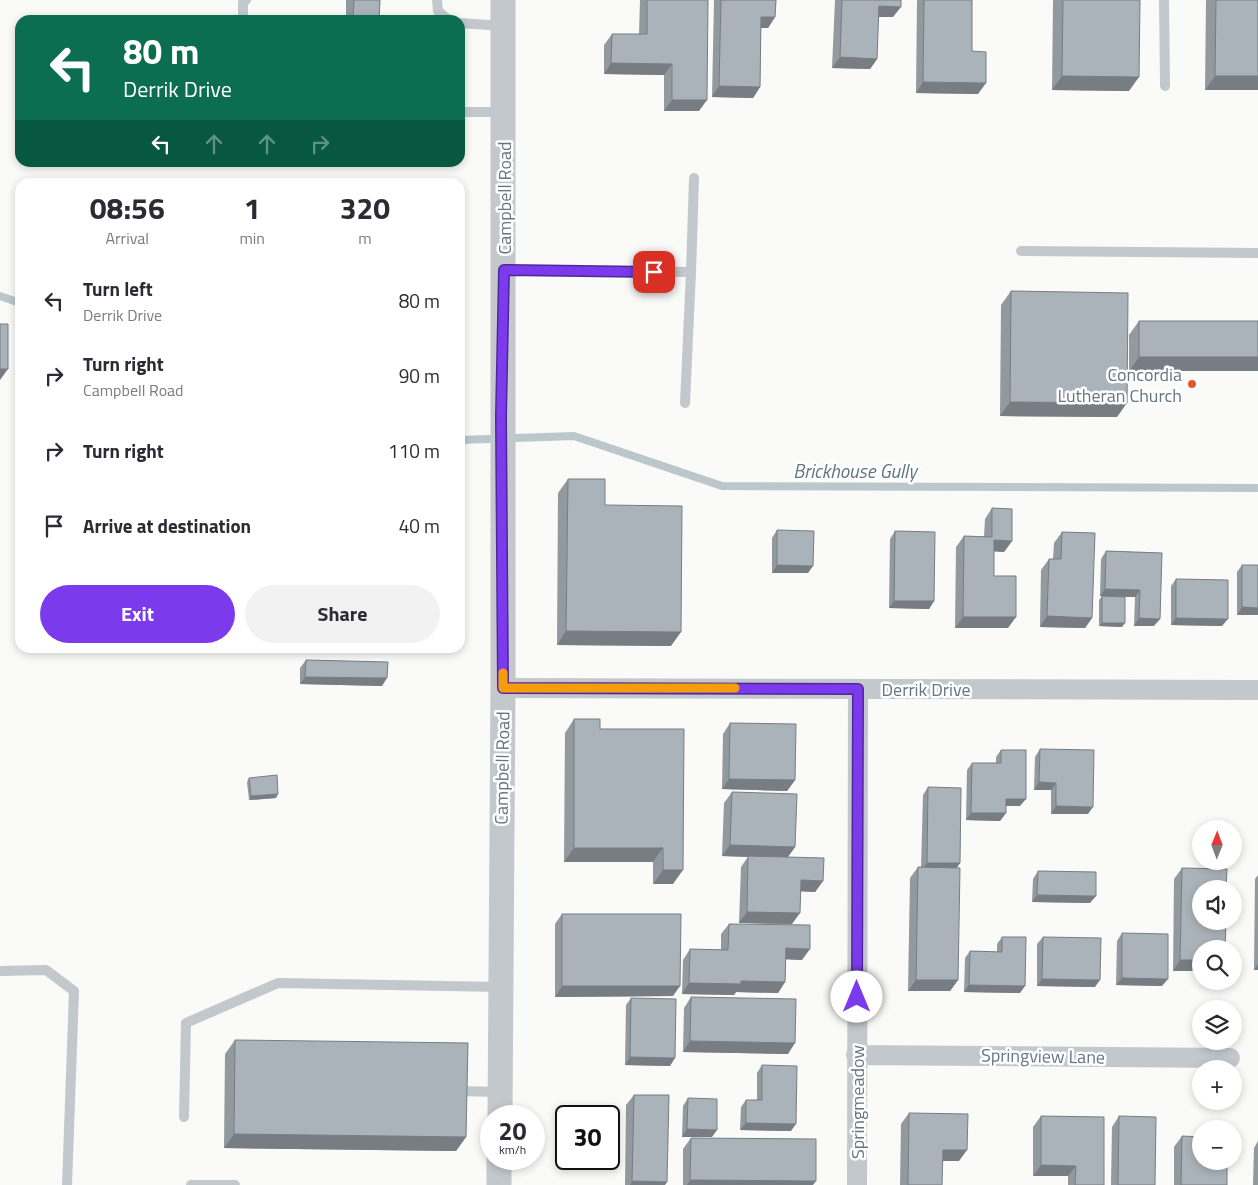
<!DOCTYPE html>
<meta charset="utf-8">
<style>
body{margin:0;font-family:"Titillium Web",sans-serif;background:#f2f2f3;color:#2b2b33;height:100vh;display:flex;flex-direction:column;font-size:19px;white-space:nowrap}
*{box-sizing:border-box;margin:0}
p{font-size:16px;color:#7c7c81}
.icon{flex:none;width:28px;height:28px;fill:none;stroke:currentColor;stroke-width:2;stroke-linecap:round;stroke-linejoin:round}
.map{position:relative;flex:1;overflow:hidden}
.panel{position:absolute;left:15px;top:178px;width:450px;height:475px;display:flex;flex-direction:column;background:#fff;border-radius:15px;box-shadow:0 2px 8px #0003}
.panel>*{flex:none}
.hud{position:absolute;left:15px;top:15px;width:450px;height:152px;border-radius:15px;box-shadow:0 2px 8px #0003;background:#0b6e4f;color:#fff;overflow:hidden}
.needle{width:32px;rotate:1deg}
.buttons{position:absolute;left:1192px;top:820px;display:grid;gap:10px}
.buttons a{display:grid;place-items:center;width:50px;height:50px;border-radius:50%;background:#fff;box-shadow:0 2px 8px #0003;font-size:25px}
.speed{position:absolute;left:480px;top:1105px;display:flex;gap:10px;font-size:25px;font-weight:700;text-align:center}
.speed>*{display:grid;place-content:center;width:65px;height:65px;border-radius:50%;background:#fff;box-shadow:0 2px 8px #0003;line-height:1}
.speed small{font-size:12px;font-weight:400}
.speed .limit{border:2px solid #111;border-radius:8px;background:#fff;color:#111}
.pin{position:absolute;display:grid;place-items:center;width:42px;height:42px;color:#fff;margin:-21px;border-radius:10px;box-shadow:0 2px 8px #0006}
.me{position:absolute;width:55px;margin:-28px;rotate:0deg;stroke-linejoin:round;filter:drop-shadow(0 0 4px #0008)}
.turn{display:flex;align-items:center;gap:18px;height:105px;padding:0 25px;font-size:22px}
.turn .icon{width:65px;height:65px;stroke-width:2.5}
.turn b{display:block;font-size:35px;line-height:42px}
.lanes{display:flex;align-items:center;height:48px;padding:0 25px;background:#0003;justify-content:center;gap:25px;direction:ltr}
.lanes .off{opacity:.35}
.eta{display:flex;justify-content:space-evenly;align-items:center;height:85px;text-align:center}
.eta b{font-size:30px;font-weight:700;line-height:35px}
.primary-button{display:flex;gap:10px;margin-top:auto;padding:10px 25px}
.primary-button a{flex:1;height:58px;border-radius:30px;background:#7c3aed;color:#fff;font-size:20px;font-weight:700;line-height:58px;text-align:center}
.primary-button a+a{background:#f2f2f3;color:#2b2b33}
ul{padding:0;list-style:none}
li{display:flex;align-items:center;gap:15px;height:75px;padding:0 25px}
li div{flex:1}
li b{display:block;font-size:19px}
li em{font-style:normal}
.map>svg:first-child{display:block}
</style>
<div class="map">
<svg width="1258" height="1185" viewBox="0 0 1258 1185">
<rect width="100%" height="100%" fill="#fafaf8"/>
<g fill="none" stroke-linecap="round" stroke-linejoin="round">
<path stroke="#bbc7cb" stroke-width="8" d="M0,296L20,303
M460,440L574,436L722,486L1258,488"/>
<path stroke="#c3c8cc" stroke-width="10" d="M437,0L438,11L449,20
M1164,0L1165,86
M243,20V2L246,0
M460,23L503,26
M460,112H503
M1021,251L1258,253
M504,270L691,272L694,178
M685,403L691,272
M0,971L46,970L74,991L67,1185
M457,1091L500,1092
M184,1117L186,1023L278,983L501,987
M191,1185H235"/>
<path stroke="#c3c8cc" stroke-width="20" d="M503,688L1258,690
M856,1055L1230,1058
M857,1185L858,689"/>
<path stroke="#c3c8cc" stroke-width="25" d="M500,1116L503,688V0
M499,1185V1159"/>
</g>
<path fill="#929a9f" d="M346,0H380L379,20H346Z
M640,0H708L699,111H664V75L604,74V45L612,34H639Z
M714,0H776L775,17L768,28H761L760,87L753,98L712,97Z
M835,0H901L893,17H878L877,59L870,69L832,68Z
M917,0H972V51L978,94L916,93Z
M1053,0H1140L1129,91L1052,90Z
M1206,0H1258V90H1205Z
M1011,291L1117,417L1000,416L1001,305Z
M1139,321H1258L1129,371V335Z
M568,479L605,505L671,646L557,645L558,493Z
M992,508L1012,541L1004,552L994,551V576L1008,628H955L956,547L964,536L984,537L985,519Z
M777,530L808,573H772V538Z
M895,531L934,601L929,609L889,608L890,539Z
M1062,532L1092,618L1085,628L1040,627L1041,570L1049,559H1053L1054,543Z
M1106,551L1162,553L1154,626H1134L1135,597H1125L1122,627L1099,626V600L1102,596H1100L1101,559Z
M1242,565H1258V615H1237V572Z
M1176,579L1222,626L1171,625V586Z
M306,660L382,686L300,684V668Z
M574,719L600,729H684L673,884H653V862H564L565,733Z
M730,723L795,780L787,791L722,789L723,734Z
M1040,749L1088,814H1051V790H1034L1035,757Z
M1001,750L1020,806H1006V813L1000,821L966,820L967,770L972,763H996V757Z
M249,778L276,798L249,800L247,782Z
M928,787L956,868L958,980L950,991H908L910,878L918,867H921L923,795Z
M732,792L795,847L788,857L823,881L815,892L800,891L792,924L739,923L741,867L748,857L722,856L724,803Z
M1182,868L1201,949V971H1173L1174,879Z
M1038,871L1090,903L1032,902L1033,879Z
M1258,875V970H1254L1255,879Z
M562,914L673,996L555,997V924Z
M729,924L802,960L786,959L785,982L778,993L736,992L734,995L682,994L683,960L690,949L721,950V934Z
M1122,933L1162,986L1116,985L1117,941Z
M1002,937L1020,993L964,992L965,958L970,951L997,952V944Z
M1043,937L1095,987L1037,986V944Z
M691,997L788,1054L683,1052L684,1008Z
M631,998L670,1066L625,1065L626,1005Z
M235,1040L466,1137L456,1151L224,1148L225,1054Z
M762,1065L791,1131L740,1130L741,1107L746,1100H757V1073Z
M634,1095L665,1185H625L626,1105Z
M688,1098L712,1137H682L683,1106Z
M909,1113L959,1161H942V1185H900L901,1124Z
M1041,1116L1104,1185H1068V1176H1033V1127Z
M1119,1116L1155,1185H1111L1112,1127Z
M1182,1136L1227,1185H1174V1147Z
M691,1138L813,1185H683V1149Z
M1258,1141V1185H1253L1254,1148Z"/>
<path fill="#777d82" d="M879,6L901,7L893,17H871Z
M761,17H775L768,28H754Z
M840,57L877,59L870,69L832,68Z
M611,63L672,64L664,75L604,74Z
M1062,76L1139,77L1129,91L1052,90Z
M1215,76H1258V90H1205Z
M923,82L986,83L978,94L916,93Z
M719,86L760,87L753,98L712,97Z
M672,100H707L699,111H664Z
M1139,357H1258V371H1129Z
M0,369H8L0,380Z
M1010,402L1127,403L1117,417L1000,416Z
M994,540L1012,541L1004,552L986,551Z
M777,565L813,566L808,573H772Z
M1105,589L1140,590L1135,597L1100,596Z
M894,601H934L929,609L889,608Z
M1242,607L1258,608V615H1237Z
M1047,616L1092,618L1085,628L1040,627Z
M963,617H1016L1008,628H955Z
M1139,618L1160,619L1154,626H1134Z
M1176,618L1228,619L1222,626L1171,625Z
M1102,623H1125L1122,627L1099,626Z
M566,631L681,632L671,646L557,645Z
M305,677L387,678L382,686L300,684Z
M729,779L795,780L787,791L722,789Z
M1039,782L1056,783L1051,790H1034Z
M278,794L276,798L249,800L251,796Z
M1006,799H1026L1020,806H1001Z
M1056,806L1093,807L1088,814H1051Z
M971,813H1006L1000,821L966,820Z
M730,845L795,847L787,858L722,856Z
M574,848H663L653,862H564Z
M927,863H960L955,871L921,870Z
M663,870H683L673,884H653Z
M801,880L823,881L815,892L793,891Z
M1037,895L1096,896L1090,903L1032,902Z
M747,912L800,913L792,924L739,923Z
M786,948L810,949L802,960L778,959Z
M1180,960H1201V971H1173Z
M1258,964V970H1254Z
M1122,978L1168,979L1162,986L1116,985Z
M1042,979L1100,980L1095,987L1037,986Z
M916,980H958L950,991H908Z
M741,981L785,982L778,993L736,992L734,995L682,994L689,983Z
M969,985L1025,986L1020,993L964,992Z
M562,986H680L673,996L555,997Z
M690,1041L795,1043L788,1054L683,1052Z
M630,1057L675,1058L670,1066L625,1065Z
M746,1123L796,1124L791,1131L740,1130Z
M687,1129L717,1130L712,1137H682Z
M234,1134L466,1137L456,1151L224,1148Z
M943,1150H967L959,1161H935Z
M1041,1165L1076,1166L1068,1176H1033Z
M690,1180L816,1181L813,1185H687Z
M632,1181L667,1182L665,1185H630Z"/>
<path fill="#aab3b9" stroke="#777d82" d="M354,0H380L379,20H353Z
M647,0H708L707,100H672V64L611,63L612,34H647Z
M721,0H776L775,17H761L760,87L719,86Z
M842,0H901V7L879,6L877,59L840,57Z
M924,0H972V51L986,52V83L923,82Z
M1063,0H1140L1139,77L1062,76Z
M1216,0H1258V76H1215Z
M1011,291L1128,293L1127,403L1010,402Z
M1139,321H1258V357H1139Z
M0,324H8V369H0Z
M568,479H605V505L682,506L681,632L566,631Z
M992,508L1012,509V541L994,540V576H1016V617H963L964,536L992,537Z
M777,530L814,531L813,566L777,565Z
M895,531L935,532L934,601H894Z
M1062,532L1095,533L1092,618L1047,616L1049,559H1061Z
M1106,551L1162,553L1160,619L1139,618L1140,590L1105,589Z
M1242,565H1258V608L1242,607Z
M1176,579L1228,580V619L1176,618Z
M1102,596L1125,597V623H1102Z
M306,660L388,662L387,678L305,677Z
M574,719H600V729H684L683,870H663V848H574Z
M730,723L796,724L795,780L729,779Z
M1040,749L1094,750L1093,807L1056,806V783L1039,782Z
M1001,750H1026V799H1006V813H971L972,763H1001Z
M277,775L278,794L251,796L249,778Z
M928,787L961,788L960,863H927Z
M732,792L797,794L795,847L730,845Z
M748,856L824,858L823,881L801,880L800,913L747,912Z
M918,867L960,868L958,980H916Z
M1182,868L1227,869L1226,889H1201V921H1226L1225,949H1201V960H1180Z
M1038,871L1096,872V896L1037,895Z
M562,914H681L680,986H562Z
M729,924L810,925V949L786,948L785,982L741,981V984L689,983L690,949L728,950Z
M1122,933L1168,934V979L1122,978Z
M1002,937H1026L1025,986L969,985L970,951L1002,952Z
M1043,937L1101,938L1100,980L1042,979Z
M691,997L796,999L795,1043L690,1041Z
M631,998L676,999L675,1058L630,1057Z
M235,1040L468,1043L466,1137L234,1134Z
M762,1065L797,1066L796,1124L746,1123V1100H762Z
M634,1095H669L667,1182L632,1181Z
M688,1098L717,1099V1130L687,1129Z
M909,1113L968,1114L967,1150H943L942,1185H908Z
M1041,1116L1104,1117V1185H1075L1076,1166L1041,1165Z
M1119,1116L1156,1117L1155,1185H1118Z
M1182,1136L1201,1137V1161H1227V1185H1181Z
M691,1138L816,1139V1181L690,1180Z"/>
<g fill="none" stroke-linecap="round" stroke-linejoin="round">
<defs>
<path id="route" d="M654,272L504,270L501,416L503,688L858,689L857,997"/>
</defs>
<use href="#route" stroke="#51269a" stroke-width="12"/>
<use href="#route" stroke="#7c3aed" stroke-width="9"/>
<path stroke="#f59e0b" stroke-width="9" d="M503,673V688H735"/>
</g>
<circle fill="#e4572e" stroke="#fff" stroke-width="2" cx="1192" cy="384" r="5"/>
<g text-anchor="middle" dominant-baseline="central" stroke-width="5" stroke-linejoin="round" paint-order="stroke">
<g font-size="18" fill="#657683" stroke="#fff">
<text transform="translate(504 198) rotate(-90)">Campbell Road</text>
<text x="926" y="689">Derrik Drive</text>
<text transform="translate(502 768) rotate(-89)">Campbell Road</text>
<text transform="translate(1043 1056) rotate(1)">Springview Lane</text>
<text transform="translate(857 1102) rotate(-90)">Springmeadow</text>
</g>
<g font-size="18" fill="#657683" stroke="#fff" text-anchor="end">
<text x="1182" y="374">Concordia<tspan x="1182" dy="21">Lutheran Church</tspan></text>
</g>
<g font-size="19" font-style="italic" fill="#60757c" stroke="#fff">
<text x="855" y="470">Brickhouse Gully</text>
</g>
</g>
</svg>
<div class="buttons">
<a><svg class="needle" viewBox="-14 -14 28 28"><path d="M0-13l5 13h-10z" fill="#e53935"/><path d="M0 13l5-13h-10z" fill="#7c7c81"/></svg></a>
<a><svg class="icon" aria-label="sound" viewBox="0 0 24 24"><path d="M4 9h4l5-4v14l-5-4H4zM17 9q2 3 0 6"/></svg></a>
<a><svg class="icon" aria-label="search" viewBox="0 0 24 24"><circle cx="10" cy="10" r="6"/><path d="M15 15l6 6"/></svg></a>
<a><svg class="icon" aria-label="layers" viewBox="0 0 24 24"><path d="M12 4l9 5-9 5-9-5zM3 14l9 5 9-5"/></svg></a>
<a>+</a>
<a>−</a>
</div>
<div class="speed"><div>20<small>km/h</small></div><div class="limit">30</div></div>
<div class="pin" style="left:654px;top:272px;background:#d93025"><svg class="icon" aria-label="arrive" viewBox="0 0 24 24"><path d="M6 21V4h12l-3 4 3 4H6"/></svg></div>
<svg class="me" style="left:857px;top:997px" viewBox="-20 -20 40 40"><circle r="19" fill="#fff"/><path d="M0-13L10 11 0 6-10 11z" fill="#7c3aed"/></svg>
<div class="hud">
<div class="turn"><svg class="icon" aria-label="left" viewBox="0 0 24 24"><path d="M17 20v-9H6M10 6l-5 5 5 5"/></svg><div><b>80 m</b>Derrik Drive</div></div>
<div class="lanes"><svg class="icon" aria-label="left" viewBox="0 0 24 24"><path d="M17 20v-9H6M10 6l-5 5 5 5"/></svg><svg class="icon off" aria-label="ahead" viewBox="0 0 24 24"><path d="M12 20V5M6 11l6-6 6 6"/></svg><svg class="icon off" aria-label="ahead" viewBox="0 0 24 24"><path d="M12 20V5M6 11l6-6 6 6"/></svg><svg class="icon off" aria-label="right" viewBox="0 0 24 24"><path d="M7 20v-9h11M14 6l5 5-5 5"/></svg></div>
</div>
<section class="panel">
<div class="eta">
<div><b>08:56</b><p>Arrival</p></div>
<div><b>1</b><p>min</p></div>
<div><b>320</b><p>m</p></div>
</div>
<ul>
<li><svg class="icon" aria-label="left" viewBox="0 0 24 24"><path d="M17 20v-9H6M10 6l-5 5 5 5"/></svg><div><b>Turn left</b><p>Derrik Drive</p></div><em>80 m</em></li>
<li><svg class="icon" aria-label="right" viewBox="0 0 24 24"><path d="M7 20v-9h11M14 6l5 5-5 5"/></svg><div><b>Turn right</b><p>Campbell Road</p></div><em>90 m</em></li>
<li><svg class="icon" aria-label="right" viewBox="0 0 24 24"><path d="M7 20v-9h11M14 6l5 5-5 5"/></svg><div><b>Turn right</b></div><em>110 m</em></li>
<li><svg class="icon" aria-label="arrive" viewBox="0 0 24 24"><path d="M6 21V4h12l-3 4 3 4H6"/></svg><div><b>Arrive at destination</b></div><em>40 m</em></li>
</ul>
<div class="primary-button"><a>Exit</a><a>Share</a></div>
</section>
</div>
